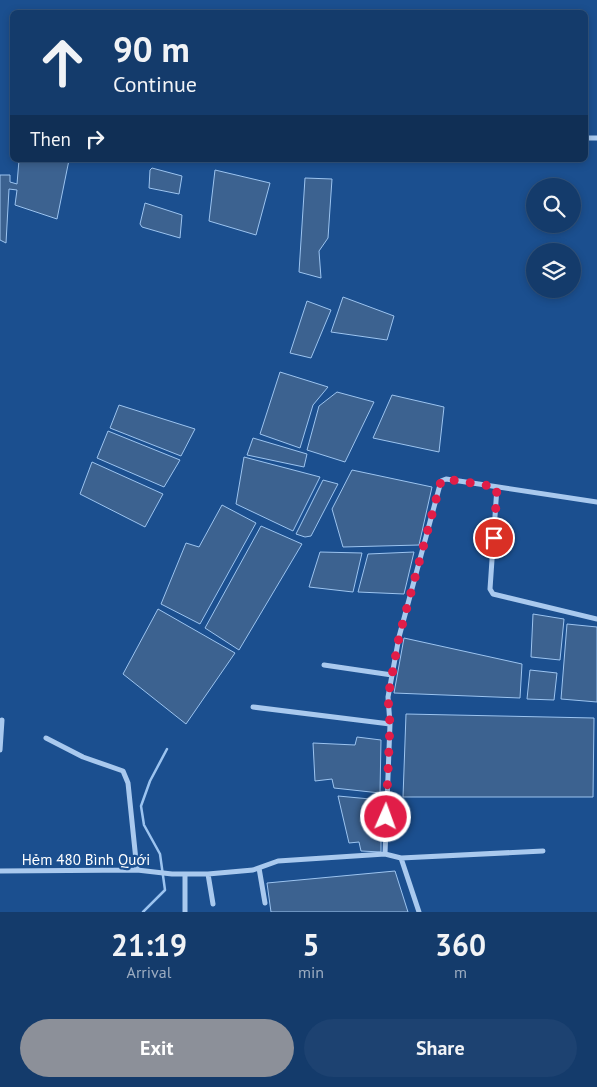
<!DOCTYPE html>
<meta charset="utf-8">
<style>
body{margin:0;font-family:"PT Sans",sans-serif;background:#1d4271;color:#f1f3f6;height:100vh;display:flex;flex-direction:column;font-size:19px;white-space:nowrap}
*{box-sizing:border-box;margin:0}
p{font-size:16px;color:#9dadc1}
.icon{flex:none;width:28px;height:28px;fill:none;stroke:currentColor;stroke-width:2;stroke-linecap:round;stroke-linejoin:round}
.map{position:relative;height:912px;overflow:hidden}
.drawer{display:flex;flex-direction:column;background:#143b6b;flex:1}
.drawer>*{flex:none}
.hud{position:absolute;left:10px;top:10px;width:578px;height:152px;border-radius:8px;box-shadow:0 2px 8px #0003,0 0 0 1px #33557e;background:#143b6b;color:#f1f3f6;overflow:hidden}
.fabs{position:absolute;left:526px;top:178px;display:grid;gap:10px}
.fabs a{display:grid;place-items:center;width:55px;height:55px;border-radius:50%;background:#143b6b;box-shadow:0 2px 8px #0003,0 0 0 1px #33557e;font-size:25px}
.pin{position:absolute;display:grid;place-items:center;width:42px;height:42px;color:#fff;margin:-21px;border:2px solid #fff;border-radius:50%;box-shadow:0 1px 5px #0007}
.me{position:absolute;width:55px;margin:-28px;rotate:2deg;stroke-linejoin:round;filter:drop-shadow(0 0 4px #0008)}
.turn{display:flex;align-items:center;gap:18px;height:105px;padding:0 20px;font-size:22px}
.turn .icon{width:65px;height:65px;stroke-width:2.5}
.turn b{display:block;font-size:35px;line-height:42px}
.then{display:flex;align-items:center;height:48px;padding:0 20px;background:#0003;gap:10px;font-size:19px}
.eta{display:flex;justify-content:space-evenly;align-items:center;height:85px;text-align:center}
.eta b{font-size:30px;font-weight:800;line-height:35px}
.action{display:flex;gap:10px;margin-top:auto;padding:10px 20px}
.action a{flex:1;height:58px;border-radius:30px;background:#8c9099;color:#fff;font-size:20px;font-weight:800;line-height:58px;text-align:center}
.action a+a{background:#1d4271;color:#f1f3f6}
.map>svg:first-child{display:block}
</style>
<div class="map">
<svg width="597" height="912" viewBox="0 0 597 912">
<rect width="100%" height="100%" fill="#1b4f8f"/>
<path fill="#3c6290" stroke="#9cc4f0" d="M19,160H69L57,219L15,205L17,190L9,189L6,243L0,240V175H10V182L17,184Z
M152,168L182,176L179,194L149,188L150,170Z
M215,170L270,183L256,235L209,221Z
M305,178L332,179L328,238L319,251L321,278L299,272Z
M145,203L182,215L180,238L142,227L140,224Z
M343,297L394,316L387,340L331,332Z
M307,301L331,310L311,358L290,353Z
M280,372L328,387L313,405L300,448L260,434Z
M337,392L374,402L345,462L307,450L319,406Z
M392,395L444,407L439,452L373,438Z
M119,405L195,429L181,456L110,428Z
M108,431L180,460L164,487L97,458Z
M253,438L307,454L304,467L247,455Z
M244,457L320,477L293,531L236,504Z
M92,462L163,494L145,527L80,494Z
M352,470L432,487L419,545L343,547L332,509Z
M323,480L338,484L311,536L305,537L296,534Z
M222,505L256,523L200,624L161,604L186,543L199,547Z
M261,526L302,544L239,650L205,628Z
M320,552L362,553L353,592L309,587Z
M414,552L404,594L358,592L368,554Z
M158,609L235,653L186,724L123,674Z
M533,614L564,619L560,660L531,657Z
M567,624L597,627V702L561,699Z
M404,638L522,664L520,698L394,693Z
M530,670L557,673L554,700L527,699Z
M406,714L594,718L593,797H403Z
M357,737L381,740L380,793L334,788L332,779L315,781L313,743L355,745Z
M338,796L381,800V852L361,851L359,842L349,843Z
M395,871L408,912H271L267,883Z"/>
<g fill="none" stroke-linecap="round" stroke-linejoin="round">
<path stroke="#9cc4f0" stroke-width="2.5" d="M143,912L165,890L160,854L144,825L141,806L150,781L167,749"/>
<path stroke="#a9c9ee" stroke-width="5" d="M585,138H597
M497,487L490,589L493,594L597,619
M324,665L392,675
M253,707L390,724
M46,738L83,757L123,771L128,783L137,870
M0,750L2,720
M385,854L390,724L388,697L399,637L441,481L446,479L597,502
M401,858L543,851
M259,868L265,903
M0,871L137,870L172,874H208L253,870L278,861L385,854L401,858L419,912
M208,874L213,904
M185,912V875"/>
</g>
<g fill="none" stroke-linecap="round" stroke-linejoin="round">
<path stroke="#e11d48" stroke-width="9" stroke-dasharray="0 16.2" d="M386,817L390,724L388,697L399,637L441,481L446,479L497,487L494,538"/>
</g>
<g text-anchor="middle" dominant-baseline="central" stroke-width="4.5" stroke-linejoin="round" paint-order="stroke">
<g font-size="15" fill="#fff" stroke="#1b4f8f">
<text x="86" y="859">Hẻm 480 Bình Quới</text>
</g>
</g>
</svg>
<div class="fabs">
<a><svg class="icon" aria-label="search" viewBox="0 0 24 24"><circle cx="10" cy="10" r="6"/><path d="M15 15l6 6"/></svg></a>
<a><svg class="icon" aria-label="layers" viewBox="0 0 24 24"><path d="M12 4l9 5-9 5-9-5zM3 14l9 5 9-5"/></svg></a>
</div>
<div class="pin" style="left:494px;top:538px;background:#d93025"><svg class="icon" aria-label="arrive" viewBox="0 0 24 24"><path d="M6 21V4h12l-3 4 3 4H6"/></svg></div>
<svg class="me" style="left:386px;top:817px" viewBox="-20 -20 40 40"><circle r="17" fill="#e11d48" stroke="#fff" stroke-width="3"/><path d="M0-11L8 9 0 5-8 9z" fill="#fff"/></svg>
<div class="hud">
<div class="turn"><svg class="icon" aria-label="ahead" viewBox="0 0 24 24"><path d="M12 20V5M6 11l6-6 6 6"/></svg><div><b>90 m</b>Continue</div></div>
<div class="then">Then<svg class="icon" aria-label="right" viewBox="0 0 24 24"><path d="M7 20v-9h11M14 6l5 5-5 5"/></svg></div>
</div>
</div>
<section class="drawer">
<div class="eta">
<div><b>21:19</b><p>Arrival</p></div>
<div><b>5</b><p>min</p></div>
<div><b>360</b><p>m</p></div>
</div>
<div class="action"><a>Exit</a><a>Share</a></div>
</section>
